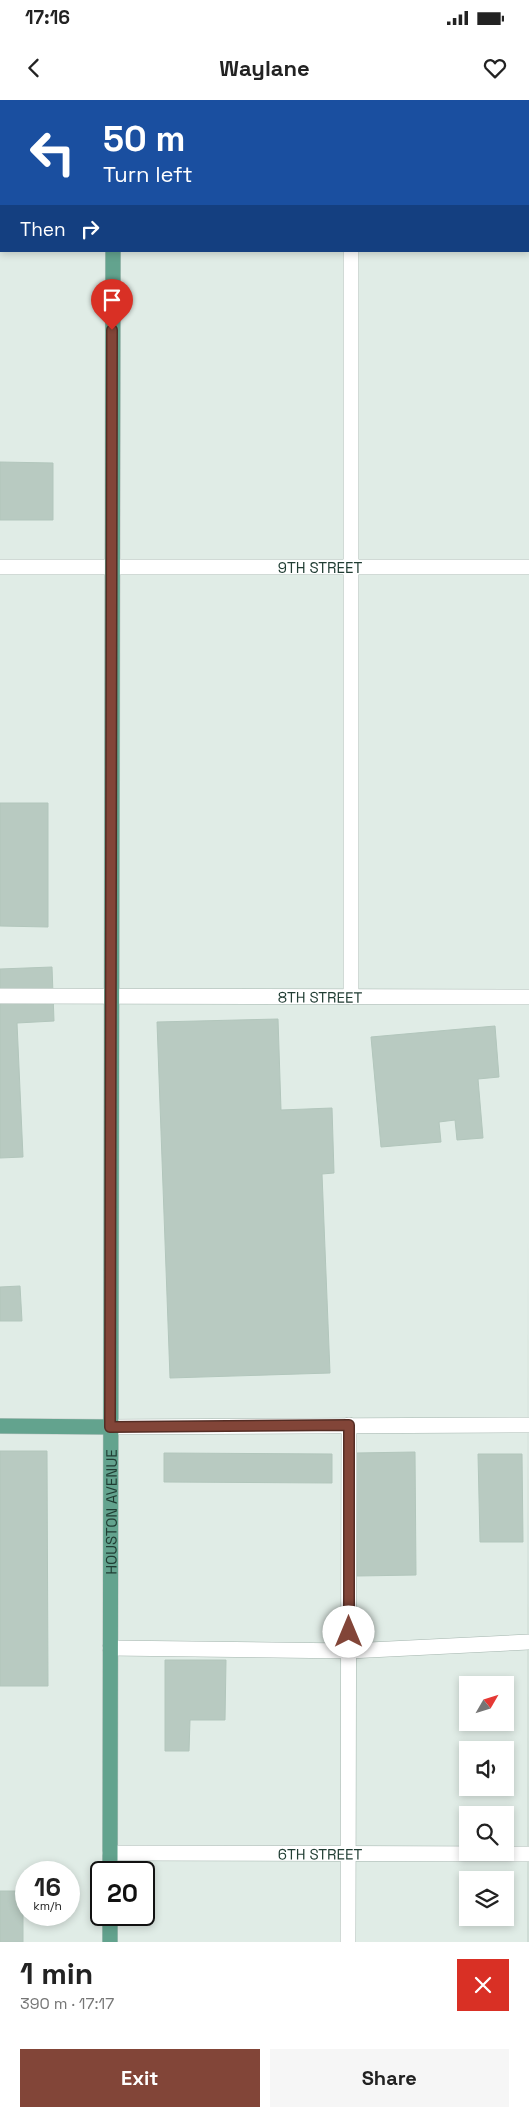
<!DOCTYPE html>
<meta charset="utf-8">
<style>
body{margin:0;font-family:"Space Grotesk",sans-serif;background:#f6f6f6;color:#222;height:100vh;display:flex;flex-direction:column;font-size:19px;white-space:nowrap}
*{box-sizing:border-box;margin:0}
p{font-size:16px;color:#767676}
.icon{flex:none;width:28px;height:28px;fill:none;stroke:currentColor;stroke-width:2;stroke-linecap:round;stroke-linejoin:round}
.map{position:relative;height:1842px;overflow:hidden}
.panel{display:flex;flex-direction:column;background:#fff;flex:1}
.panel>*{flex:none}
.banner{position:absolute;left:0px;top:0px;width:530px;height:152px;box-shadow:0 2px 8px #0003;background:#1a4fa0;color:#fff;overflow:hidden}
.needle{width:32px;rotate:51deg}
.tools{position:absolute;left:459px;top:1576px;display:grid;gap:10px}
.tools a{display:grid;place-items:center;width:55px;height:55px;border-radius:0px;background:#fff;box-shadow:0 2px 8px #0003;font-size:25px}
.speed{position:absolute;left:15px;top:1761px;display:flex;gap:10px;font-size:25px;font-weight:700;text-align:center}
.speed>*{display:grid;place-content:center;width:65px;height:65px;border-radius:50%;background:#fff;box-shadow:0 2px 8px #0003;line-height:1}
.speed small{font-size:12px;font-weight:400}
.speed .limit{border:2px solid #111;border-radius:8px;background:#fff;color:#111}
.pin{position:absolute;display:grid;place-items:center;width:42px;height:42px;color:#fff;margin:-51px -21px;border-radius:50% 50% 50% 0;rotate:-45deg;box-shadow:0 0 5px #0007}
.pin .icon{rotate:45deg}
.me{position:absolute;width:55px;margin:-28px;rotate:0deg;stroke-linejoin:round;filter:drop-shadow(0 0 4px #0008)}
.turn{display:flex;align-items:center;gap:18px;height:105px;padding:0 20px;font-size:22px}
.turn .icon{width:65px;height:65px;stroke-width:2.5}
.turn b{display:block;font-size:35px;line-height:42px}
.then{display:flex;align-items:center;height:48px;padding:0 20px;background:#0003;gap:10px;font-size:19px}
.round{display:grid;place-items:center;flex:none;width:52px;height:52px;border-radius:0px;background:#f6f6f6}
.summary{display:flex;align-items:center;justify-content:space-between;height:85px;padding:0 20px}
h1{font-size:30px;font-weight:600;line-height:38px}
.primary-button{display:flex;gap:10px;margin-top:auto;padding:10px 20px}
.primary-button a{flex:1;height:58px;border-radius:0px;background:#824538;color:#fff;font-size:20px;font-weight:600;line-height:58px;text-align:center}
.primary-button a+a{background:#f6f6f6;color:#222}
.status{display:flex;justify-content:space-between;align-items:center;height:35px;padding:0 25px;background:#fff;direction:ltr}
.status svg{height:14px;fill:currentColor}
header{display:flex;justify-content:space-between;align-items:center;height:65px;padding:0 20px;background:#fff;font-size:22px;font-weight:600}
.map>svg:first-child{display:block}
</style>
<div class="status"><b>17:16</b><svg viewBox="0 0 49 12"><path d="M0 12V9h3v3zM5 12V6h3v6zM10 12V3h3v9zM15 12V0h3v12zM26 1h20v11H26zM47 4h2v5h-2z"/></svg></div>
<header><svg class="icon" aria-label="back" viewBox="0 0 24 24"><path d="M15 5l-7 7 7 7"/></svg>Waylane<svg class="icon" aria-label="heart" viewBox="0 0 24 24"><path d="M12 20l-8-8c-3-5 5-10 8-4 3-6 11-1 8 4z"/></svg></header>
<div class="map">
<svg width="529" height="1842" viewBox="0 0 529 1842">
<rect width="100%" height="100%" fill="#e0ece6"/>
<path fill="#cedcd5" d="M528,1125L529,1842H527Z"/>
<path fill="#b8cac1" stroke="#b2c6bc" d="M0,362L53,363V420H0Z
M0,703H48V827L0,826Z
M52,867L54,921L17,923L23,1057L0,1058V869Z
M278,919L281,1010L332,1008L334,1073L322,1074L330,1273L170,1278L157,922Z
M495,926L499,977L478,979L483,1038L457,1040L455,1020L439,1022L441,1042L381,1047L371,937Z
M20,1186L22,1221H0V1187Z
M0,1351H47L48,1586H0Z
M415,1352L416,1475L357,1476L356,1353Z
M164,1353L332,1354V1383L164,1382Z
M478,1354H522L523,1442H480Z
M165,1560H226L225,1620H190L189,1651H165Z
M0,1791H23V1842H0Z"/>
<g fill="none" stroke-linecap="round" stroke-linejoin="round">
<defs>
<g id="minor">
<path d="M351,1V0"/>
<path id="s1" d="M0,467H529"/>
<path id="s2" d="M0,896L529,897"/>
<path d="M351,897V151"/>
<path d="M110,1327L529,1325"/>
<path d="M110,1548L349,1551L529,1542"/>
<path id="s3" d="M110,1753L529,1754"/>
<path d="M348,1842L349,1325"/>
</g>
<g id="major">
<path d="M113,1V0"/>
<path d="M0,1326L110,1327"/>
<path id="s4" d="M110,1772L113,151"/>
<path d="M110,1842V1815"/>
</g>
</defs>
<use href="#minor" stroke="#a3b4ad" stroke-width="16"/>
<use href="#major" stroke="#c1c9c6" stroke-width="16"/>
<use href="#minor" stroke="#fff" stroke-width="15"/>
<use href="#major" stroke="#63a38e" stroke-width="15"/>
</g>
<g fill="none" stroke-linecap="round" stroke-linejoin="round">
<defs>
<path id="route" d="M112,230L110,1327L349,1325V1532"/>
</defs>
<use href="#route" stroke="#542d24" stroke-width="12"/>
<use href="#route" stroke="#824538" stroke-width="9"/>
</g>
<g text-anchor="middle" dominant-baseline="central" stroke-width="4" stroke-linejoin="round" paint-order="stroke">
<g font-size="15" fill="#203d33" stroke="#f1f8f4">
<text stroke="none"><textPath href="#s1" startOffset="320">9TH STREET</textPath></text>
<text stroke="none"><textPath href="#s2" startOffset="320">8TH STREET</textPath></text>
<text stroke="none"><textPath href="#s4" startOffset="360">HOUSTON AVENUE</textPath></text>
<text stroke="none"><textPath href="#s3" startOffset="210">6TH STREET</textPath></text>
</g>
</g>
</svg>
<div class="tools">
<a><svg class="needle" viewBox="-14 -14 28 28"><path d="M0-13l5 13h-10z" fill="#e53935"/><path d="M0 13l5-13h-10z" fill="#767676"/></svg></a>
<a><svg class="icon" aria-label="sound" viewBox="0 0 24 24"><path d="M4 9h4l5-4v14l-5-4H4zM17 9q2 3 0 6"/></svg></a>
<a><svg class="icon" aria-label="search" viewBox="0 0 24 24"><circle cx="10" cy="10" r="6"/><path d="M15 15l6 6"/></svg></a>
<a><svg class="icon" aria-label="layers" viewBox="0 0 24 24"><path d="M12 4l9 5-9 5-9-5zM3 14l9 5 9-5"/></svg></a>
</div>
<div class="speed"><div>16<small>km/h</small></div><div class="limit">20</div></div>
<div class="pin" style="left:112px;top:230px;background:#d93025"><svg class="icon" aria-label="arrive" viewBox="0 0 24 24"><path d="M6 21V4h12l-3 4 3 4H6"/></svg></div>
<svg class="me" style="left:349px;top:1532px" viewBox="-20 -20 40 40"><circle r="19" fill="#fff"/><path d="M0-13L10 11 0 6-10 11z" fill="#824538"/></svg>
<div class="banner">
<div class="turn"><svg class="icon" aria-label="left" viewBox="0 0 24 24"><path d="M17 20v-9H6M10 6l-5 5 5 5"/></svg><div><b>50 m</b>Turn left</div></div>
<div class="then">Then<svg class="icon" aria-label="right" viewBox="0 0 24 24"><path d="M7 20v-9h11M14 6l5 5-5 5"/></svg></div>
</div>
</div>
<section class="panel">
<div class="summary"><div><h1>1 min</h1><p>390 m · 17:17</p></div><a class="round" style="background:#d93025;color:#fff"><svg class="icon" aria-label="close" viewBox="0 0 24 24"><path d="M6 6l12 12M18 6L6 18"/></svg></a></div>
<div class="primary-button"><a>Exit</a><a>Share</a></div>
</section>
